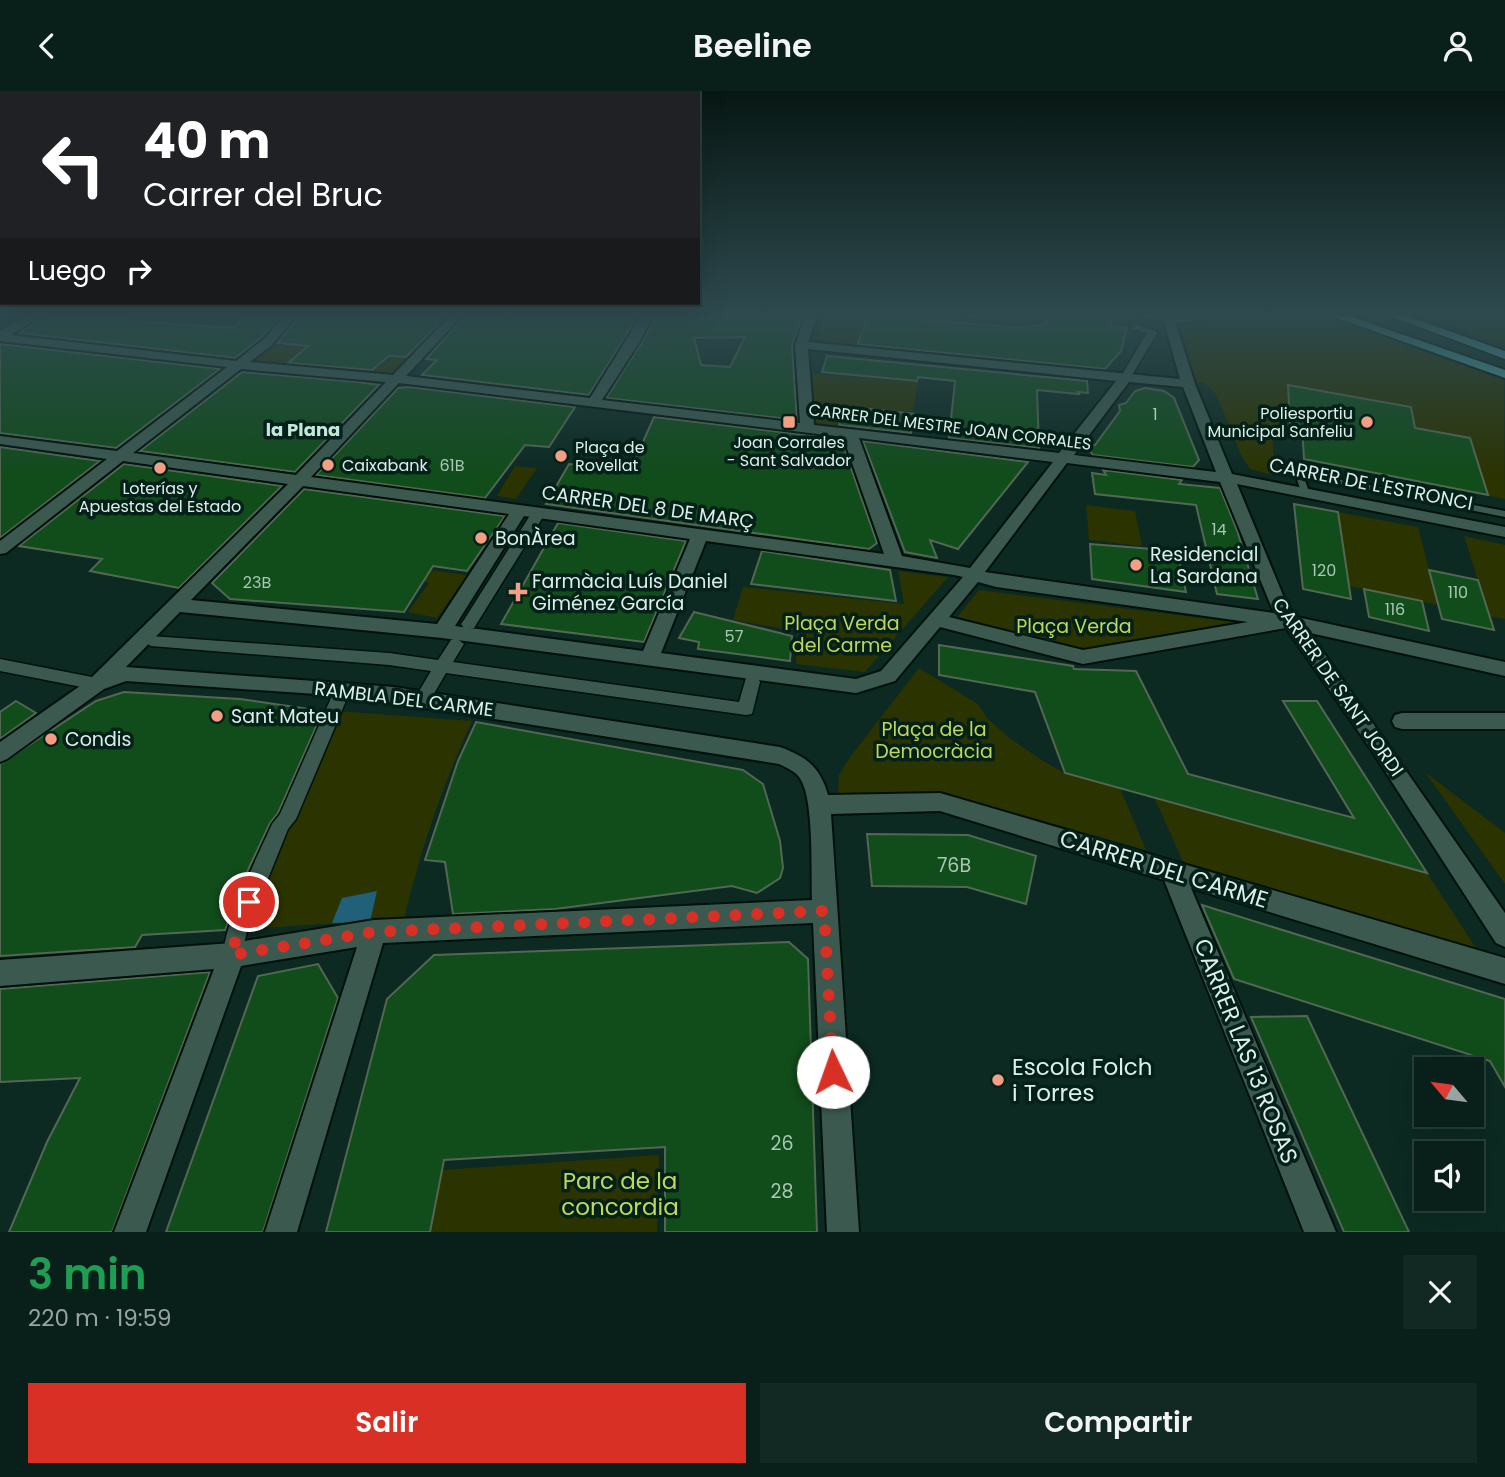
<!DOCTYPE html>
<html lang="es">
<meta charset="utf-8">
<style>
body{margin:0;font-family:Poppins,sans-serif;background:#122823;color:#f1f3f6;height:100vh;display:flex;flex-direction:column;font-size:26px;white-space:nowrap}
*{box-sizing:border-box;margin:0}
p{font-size:23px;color:#99a3a2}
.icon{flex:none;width:38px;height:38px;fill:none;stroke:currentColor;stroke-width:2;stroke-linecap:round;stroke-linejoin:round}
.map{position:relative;height:1141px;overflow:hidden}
.drawer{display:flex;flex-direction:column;background:#09201a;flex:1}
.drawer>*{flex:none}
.hud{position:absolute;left:0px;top:0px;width:700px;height:214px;box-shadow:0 7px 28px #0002,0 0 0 2px #293e39;background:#202124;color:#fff;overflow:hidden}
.needle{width:46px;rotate:299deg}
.fabs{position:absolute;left:1414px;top:966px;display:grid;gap:14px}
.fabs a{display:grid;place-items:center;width:70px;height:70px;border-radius:0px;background:#09201a;box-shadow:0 7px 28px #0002,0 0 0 2px #293e39;font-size:35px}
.pin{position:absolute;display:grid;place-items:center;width:60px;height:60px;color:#fff;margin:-30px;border:4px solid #fff;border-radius:50%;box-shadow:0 2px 7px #0007}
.me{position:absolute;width:77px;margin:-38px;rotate:357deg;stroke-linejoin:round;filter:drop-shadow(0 0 5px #0008)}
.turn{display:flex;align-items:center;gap:24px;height:147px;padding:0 28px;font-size:32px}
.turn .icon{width:91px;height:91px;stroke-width:2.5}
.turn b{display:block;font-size:49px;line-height:60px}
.then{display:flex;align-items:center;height:66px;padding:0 28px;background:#0003;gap:14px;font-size:26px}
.round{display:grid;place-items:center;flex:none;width:74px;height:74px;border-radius:0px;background:#122823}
.overview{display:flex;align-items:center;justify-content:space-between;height:119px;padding:0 28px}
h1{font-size:42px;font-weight:600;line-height:52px;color:#1e9e55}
.action{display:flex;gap:14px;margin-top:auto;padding:14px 28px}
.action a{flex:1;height:80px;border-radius:0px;background:#d93025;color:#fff;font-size:28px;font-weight:600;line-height:80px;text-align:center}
.action a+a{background:#122823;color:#f1f3f6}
header{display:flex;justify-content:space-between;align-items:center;height:91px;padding:0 28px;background:#09201a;font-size:32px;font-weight:600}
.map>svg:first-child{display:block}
</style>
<header><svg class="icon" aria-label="back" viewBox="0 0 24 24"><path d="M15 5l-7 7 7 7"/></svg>Beeline<svg class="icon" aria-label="person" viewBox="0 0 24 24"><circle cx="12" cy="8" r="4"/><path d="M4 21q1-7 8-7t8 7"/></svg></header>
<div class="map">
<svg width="1505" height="1141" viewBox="0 0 1505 1141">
<rect width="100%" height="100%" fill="#0c2a22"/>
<path fill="#2b3301" d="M820,225H868L857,256L820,251L818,243Z
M1216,225H1329L1504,289L1505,408L1304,368L1301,342L1271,337L1276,385L1250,378L1241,364L1217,305L1205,292L1196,291L1181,238C1190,229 1205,233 1216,225Z
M1422,225L1453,235L1444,225H1505V255Z
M273,254L303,257L292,266L379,276L394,266L411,269L394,287L247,272Z
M813,283L918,291L913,321L842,314L836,336L811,333Z
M515,375L537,377L516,408L497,405Z
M1086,414L1135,420L1142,455L1089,449Z
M1338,421L1418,436L1438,514L1349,495Z
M1464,445L1505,454V528L1489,525Z
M430,479L467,484L437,527L408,521L429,492L422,490Z
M898,480L948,486L865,581L796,573L797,540L733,529L743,496L904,513Z
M979,499L1249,533L1075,560L953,531Z
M919,577L978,613L987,627L1008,646L1043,670L1065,682L1120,697L1146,759L940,702L838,704L839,684L850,666Z
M336,620L472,630C443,693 420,760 404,828L247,838L285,734Z
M1425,681L1505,742V793Z
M1154,706L1427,782L1478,860L1185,775Z
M659,1064L657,1141H428L442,1079Z"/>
<path fill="#206078" d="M377,800L370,831L332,832L342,807Z"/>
<path fill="#114c1b" stroke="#536754" stroke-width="2" fill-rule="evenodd" d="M43,225H132V230L235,237L243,225H281L262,246L235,267L19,242Z
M299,225H447L406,266L389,265L372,279L288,272L308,255L277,252Z
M465,225H638L589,304L422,284L437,269L426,268Z
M656,225L802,226L792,254L797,329L606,307L642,251ZM745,246L730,276L701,274L694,247Z
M868,225H908L907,227L1019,237L1047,233V225H1110L1111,235L1127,237L1121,260L1105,278L858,253Z
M0,253L220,278L116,357L0,342Z
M827,265L1087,290L1088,302L1078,301L1079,303L1037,299L1039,357L949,347L955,290L918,286L917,290L822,281Z
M242,281L358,291L379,294L295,381L140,360Z
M1288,294L1411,316L1415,337L1470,347L1488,404L1304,368L1302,335L1290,333Z
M410,296L575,316L549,356L525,354L485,407L316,384L398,297Z
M1145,297L1164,300L1174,307L1199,369L1193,376L1093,364L1088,357L1095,354L1120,320L1119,314L1126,312L1135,300Z
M844,315L914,323L911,342L839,334Z
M654,326L841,348L877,452L869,458L546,413L569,373L603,376L606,368L634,371Z
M863,350L1028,371L958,458L930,449L937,467L905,461Z
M0,356L100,370L0,447Z
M124,373L282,395L179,497L90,480L102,468L19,455Z
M1103,379L1182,389L1179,393L1220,397L1237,439L1258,508L1217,503L1196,414L1095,403L1092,382L1106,384Z
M304,398L505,425L467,480L433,475L404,521L230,508L212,492Z
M1294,413L1338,421L1351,508L1303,498Z
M558,432L686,450L644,551L501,533Z
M1090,453L1177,460L1186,501L1092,488Z
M762,460L890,479L896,510L751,493Z
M1429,479L1478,489L1494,539L1442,528Z
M1364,498L1422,510L1429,540L1369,526Z
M694,521L792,545L790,570L698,558L699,551L679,547Z
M939,554L1073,575L1074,578L1136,580L1188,683L1354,727L1283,610H1317L1427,782L1065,682L1035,601L939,584Z
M124,601L240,608L323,620L278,722L270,732L247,781L225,839L142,844L135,856L0,865V673L96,610Z
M16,610L36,622L0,648V621Z
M476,631L743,679L763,693L780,750L783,777L780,787L757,802L732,795L555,818L453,823L445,771L425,769L458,670Z
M867,743L968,744L1036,765L1026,813L967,796L872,795Z
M1202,814L1505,908V996L1490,970L1234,888Z
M789,851L808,868L817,1141H665V1056L444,1069L430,1141H326L387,908L434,864Z
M318,873L338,907L263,1141H166L258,885Z
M210,881L112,1141H9L47,1051L80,987L0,991V898Z
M1307,925L1409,1141H1344L1251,926Z"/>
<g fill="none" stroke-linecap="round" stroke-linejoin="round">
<defs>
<path id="service" d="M965,225H995V227L992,229L968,227Z
M1296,380L1505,420V426L1304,386L1309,401L1305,404L1301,401L1295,382Z"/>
<path id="pedestrian" d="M1135,233L1158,241L1130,287L1125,290L1120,287L1147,242L1132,238V234Z
M536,422L543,426L474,537H464L461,533L464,529L529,426Z
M151,545L389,562L438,569L451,549L456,547L464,553L453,571L739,611L746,587H758L760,591L752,623L746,624L446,582L432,606H420L418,602L431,580L389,574L151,555L143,550Z
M0,568L97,587L103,589L105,593L103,597L97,599L0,580Z
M343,592L349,594L351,598L296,728L288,738L248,837L239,871L232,874L225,871C215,850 261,758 272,733L280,723L335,598L337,594Z"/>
<path id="minor" d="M27,225H41L11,244L236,270L264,248L284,225H296L272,254L250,271L393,284L450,225H462L406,285L590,307L641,225H653L640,250L602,309L800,332L795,254L805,225H817L808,251L1180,288L1164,231L1140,225H1208L1206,228L1176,233L1195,293L1232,383L1505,436V446L1237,393L1287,514L1297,526L1505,571V585L1310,542L1505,822V856L1496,852L1370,657L1286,537L1083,573L940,536L895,590L856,602L442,547L180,521L126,576L394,596L780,656C807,666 820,676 828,704L940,702L1505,867V893L1191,797L1336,1141H1304L1164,789L940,720L831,723L859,1141H827L813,832L383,852L297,1141H265L357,856L241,875L146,1141H114L214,878L0,895V869L232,852L374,829L812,809C811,781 814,711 801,689C797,681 787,677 779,673L394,612L331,604L126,590L104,598L7,668L0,671V651L90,588L288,393L123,370L6,462L0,463V450L107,368L0,353V345L117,360L227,276L0,250V240ZM808,258L1116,290L1059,362L814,334ZM241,278L386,291L296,384L133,362ZM1129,291L1183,296L1216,381L1074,364ZM399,292L843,346L884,463L311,386ZM859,347L1053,371L970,477L902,465ZM1067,372L1220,391L1274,522L985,481ZM303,395L509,423L437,533L191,509ZM524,425L690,448L643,560L455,535ZM706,450L954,484L963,486L881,580L856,588L661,562ZM978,491L996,496L1248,531L1083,559L949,526Z
M1402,622H1505V638H1402L1395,636L1392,630L1395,624Z"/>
<path id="trunk" d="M1332,225H1349L1505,279V287Z
M1390,225H1407L1505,260V268Z"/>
</defs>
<use href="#service" stroke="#00110c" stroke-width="4"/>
<use href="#pedestrian" stroke="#00110c" stroke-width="3"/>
<use href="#minor" stroke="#00110c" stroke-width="4"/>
<use href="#trunk" stroke="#00110c" stroke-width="4"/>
<use href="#service" fill="#3b594f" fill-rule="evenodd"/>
<use href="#pedestrian" fill="#3b594f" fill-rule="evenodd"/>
<use href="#minor" fill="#3b594f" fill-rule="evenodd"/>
<use href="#trunk" fill="#4ea5a7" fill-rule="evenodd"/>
</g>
<linearGradient id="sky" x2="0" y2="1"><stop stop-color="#071713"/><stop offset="0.58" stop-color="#2e4a4f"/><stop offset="1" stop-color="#2e4a4f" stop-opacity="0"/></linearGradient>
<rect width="1505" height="385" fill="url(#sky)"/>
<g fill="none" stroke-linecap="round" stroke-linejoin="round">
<path stroke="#d93025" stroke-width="12" stroke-dasharray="0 21.6" d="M249,811L238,837L232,864L373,841L824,820L833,981"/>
</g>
<g fill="#f39f85" stroke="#032019" stroke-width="2.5">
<rect x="782" y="324" width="14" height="14" rx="3.5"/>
<circle cx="1367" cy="331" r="7"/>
<circle cx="561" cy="365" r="7"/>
<circle cx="328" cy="374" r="7"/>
<circle cx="160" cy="377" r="7"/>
<circle cx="481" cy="447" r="7"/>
<circle cx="1136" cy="474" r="7"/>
<path d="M514.5 490.5h7v7h7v7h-7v7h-7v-7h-7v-7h7z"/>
<circle cx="217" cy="625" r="7"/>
<circle cx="51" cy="648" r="7"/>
<circle cx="998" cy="989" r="7"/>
</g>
<g text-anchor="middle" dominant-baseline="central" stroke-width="7" stroke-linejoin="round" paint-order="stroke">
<g font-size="16" fill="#ddeee8" stroke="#032019">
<text x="1353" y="322" text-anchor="end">Poliesportiu<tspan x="1353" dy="18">Municipal Sanfeliu</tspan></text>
<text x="789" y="351">Joan Corrales<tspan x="789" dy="18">- Sant Salvador</tspan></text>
<text x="575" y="356" text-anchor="start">Plaça de<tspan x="575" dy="18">Rovellat</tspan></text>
<text x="342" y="374" text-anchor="start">Caixabank</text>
<text x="160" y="397">Loterías y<tspan x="160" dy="18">Apuestas del Estado</tspan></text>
</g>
<g font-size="16" fill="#aac6b5">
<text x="1155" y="323">1</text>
<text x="452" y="374">61B</text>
<text x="1219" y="438">14</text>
<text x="1324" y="479">120</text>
<text x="257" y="491">23B</text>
<text x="1458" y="501">110</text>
<text x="1395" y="518">116</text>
<text x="734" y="545">57</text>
</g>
<g font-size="16" fill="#ddeee8" stroke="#032019">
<text transform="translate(950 336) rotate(7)">CARRER DEL MESTRE JOAN CORRALES</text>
</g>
<g font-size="18" font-weight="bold" fill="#c5e6db" stroke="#032019">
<text x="303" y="338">la Plana</text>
</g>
<g font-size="19" fill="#ddeee8" stroke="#032019">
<text transform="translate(1371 393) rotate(11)">CARRER DE L'ESTRONCI</text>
<text transform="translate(648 416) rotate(8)">CARRER DEL 8 DE MARÇ</text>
<text transform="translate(1338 596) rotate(55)">CARRER DE SANT JORDI</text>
<text transform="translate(404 608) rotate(7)">RAMBLA DEL CARME</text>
</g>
<g font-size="19" fill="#ddeee8" stroke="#032019" text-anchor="start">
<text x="495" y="447">BonÀrea</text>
<text x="1150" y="463">Residencial<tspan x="1150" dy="22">La Sardana</tspan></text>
<text x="532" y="490">Farmàcia Luís Daniel<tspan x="532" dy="22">Giménez García</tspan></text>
<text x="231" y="625">Sant Mateu</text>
<text x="65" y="648">Condis</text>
</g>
<g font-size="19" fill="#bfd859" stroke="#032019">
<text x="842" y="532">Plaça Verda<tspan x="842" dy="22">del Carme</tspan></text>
<text x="1074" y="535">Plaça Verda</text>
<text x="934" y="638">Plaça de la<tspan x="934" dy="22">Democràcia</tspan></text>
</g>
<g font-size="19" fill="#aac6b5">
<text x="954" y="774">76B</text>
<text x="782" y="1052">26</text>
<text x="782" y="1100">28</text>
</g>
<g font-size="23" fill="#ddeee8" stroke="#032019">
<text transform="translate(1164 778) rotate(17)">CARRER DEL CARME</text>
<text transform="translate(1246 960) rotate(68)">CARRER LAS 13 ROSAS</text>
</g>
<g font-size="23" fill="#ddeee8" stroke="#032019" text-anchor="start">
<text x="1012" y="976">Escola Folch<tspan x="1012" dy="26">i Torres</tspan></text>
</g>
<g font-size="23" fill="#bfd859" stroke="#032019">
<text x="620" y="1090">Parc de la<tspan x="620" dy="26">concordia</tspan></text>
</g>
</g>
</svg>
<div class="fabs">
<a><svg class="needle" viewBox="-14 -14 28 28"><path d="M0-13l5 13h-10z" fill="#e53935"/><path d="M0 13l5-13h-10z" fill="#99a3a2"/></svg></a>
<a><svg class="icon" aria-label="sound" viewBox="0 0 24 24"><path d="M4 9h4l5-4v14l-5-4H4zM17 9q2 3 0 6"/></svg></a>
</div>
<div class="pin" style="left:249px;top:811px;background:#d93025"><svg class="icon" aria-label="arrive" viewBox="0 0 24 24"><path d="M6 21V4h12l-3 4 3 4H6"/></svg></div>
<svg class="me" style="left:833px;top:981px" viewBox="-20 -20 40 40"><circle r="19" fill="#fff"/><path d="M0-13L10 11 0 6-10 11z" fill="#d93025"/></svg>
<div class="hud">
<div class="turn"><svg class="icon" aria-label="left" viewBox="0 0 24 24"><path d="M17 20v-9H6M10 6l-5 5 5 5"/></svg><div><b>40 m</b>Carrer del Bruc</div></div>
<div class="then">Luego<svg class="icon" aria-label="right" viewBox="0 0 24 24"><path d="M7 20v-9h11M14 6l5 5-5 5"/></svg></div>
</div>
</div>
<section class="drawer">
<div class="overview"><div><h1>3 min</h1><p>220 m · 19:59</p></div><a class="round"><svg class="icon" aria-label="close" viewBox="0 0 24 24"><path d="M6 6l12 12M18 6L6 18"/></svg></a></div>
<div class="action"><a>Salir</a><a>Compartir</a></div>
</section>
